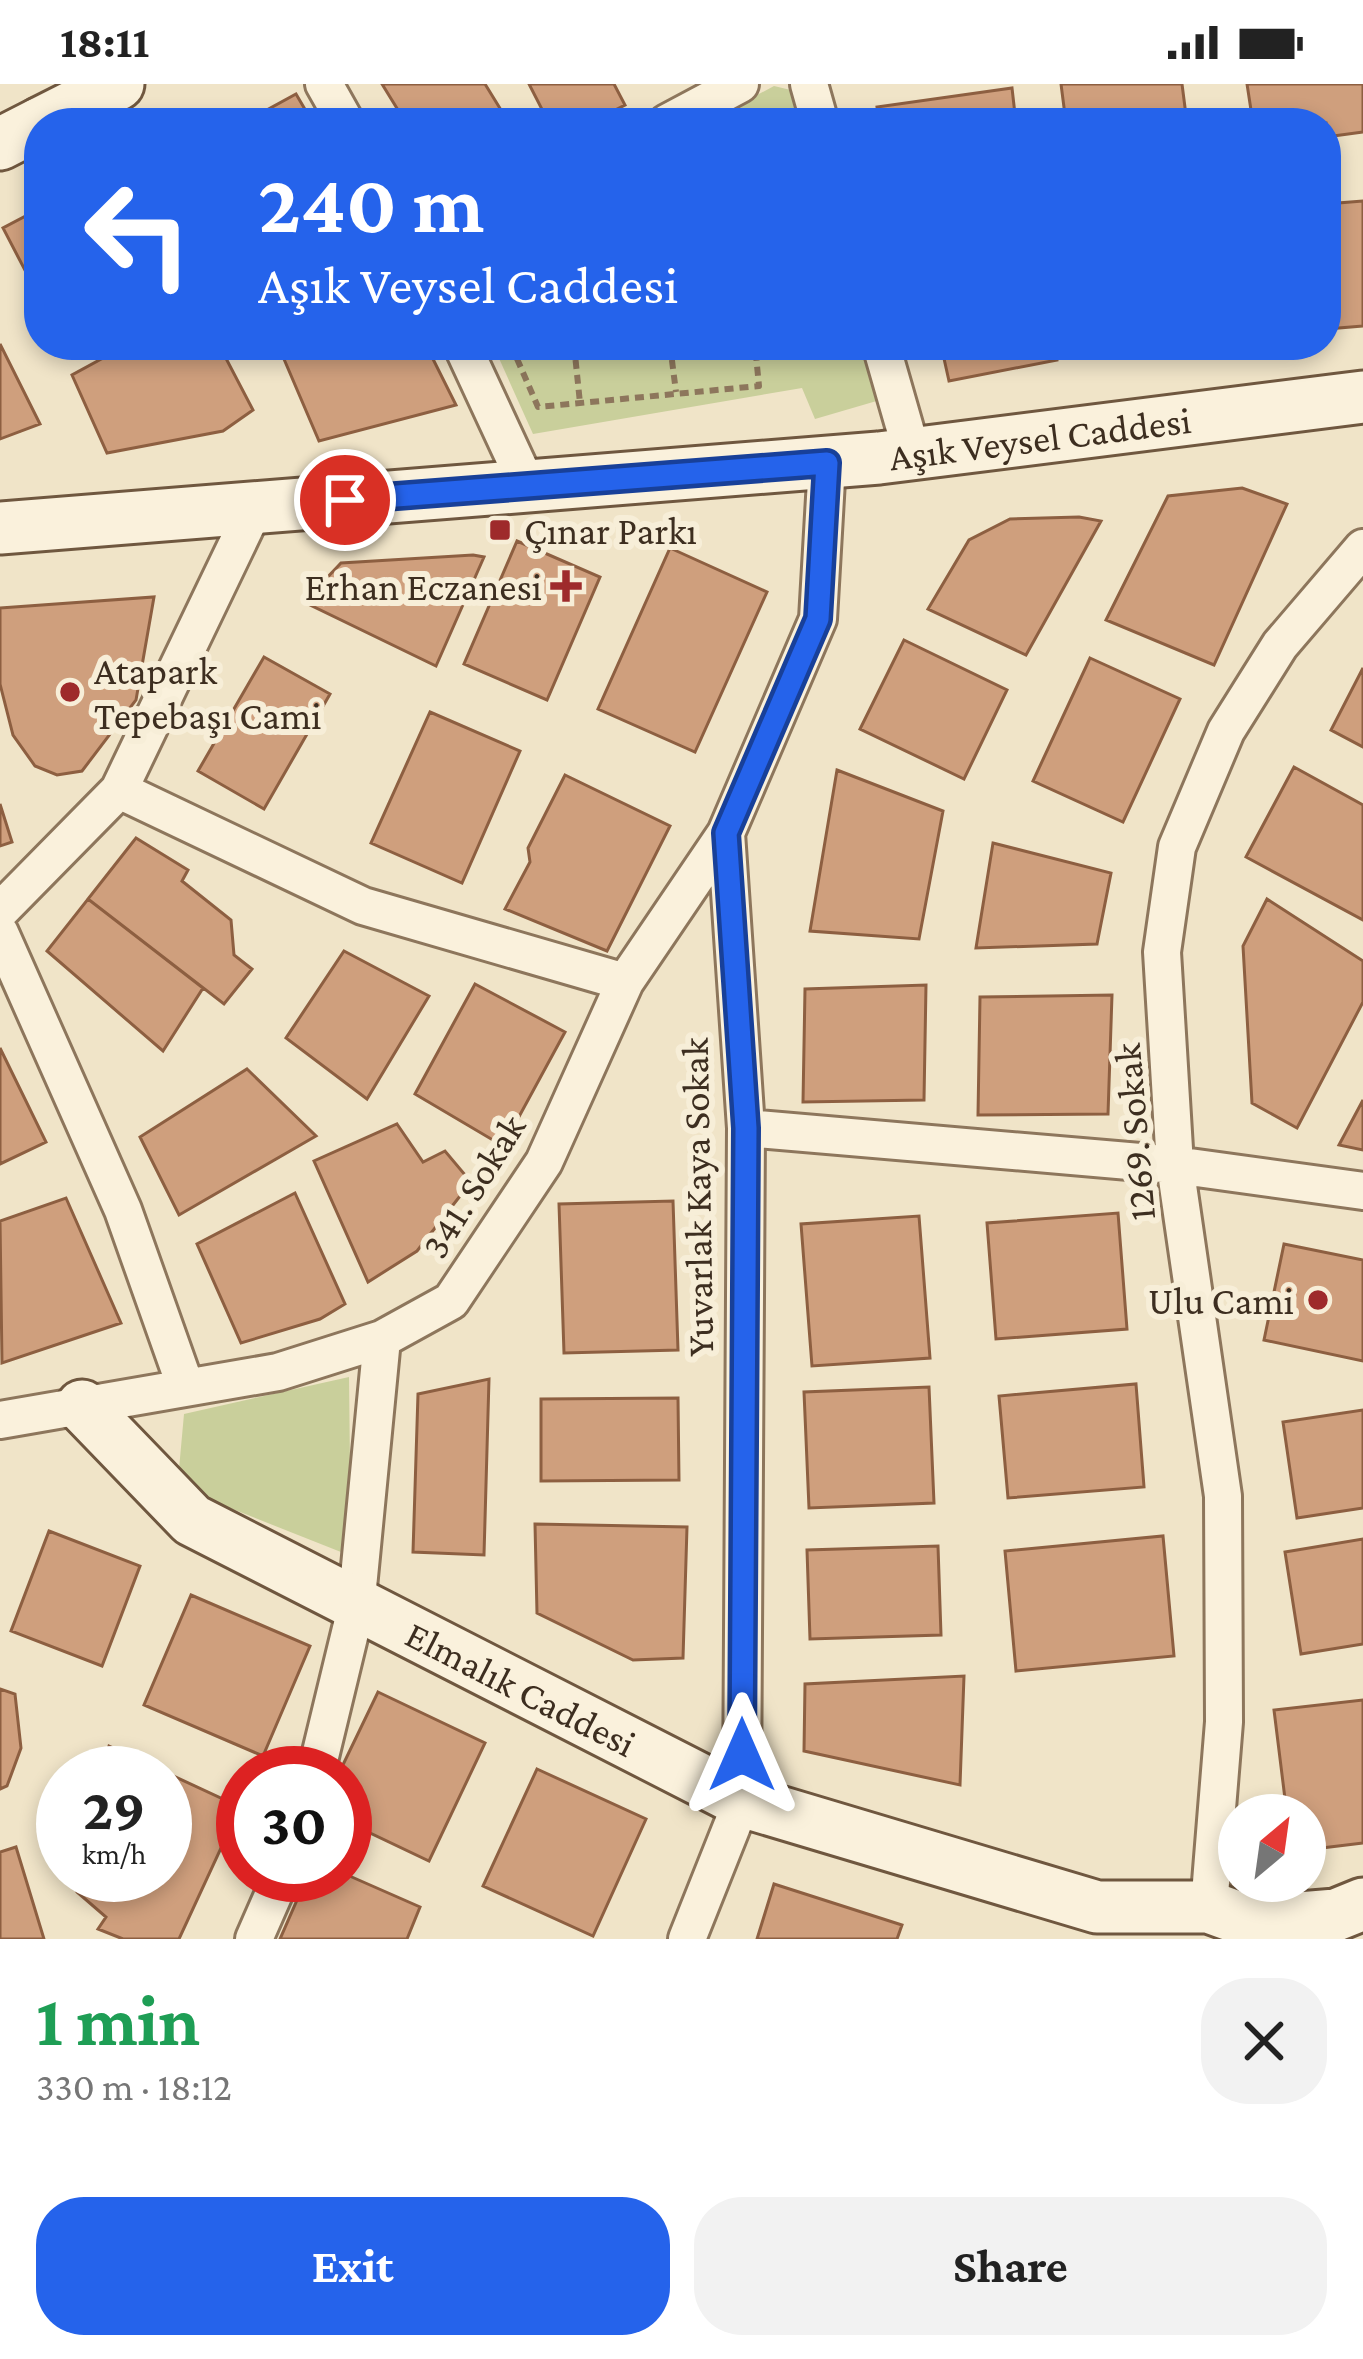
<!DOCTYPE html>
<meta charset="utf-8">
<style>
body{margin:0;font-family:"Crimson Pro",serif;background:#f2f2f2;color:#222;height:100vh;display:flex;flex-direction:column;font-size:45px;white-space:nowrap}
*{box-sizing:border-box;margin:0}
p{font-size:39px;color:#767676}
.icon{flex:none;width:66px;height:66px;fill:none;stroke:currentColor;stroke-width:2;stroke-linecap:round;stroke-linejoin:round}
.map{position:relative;height:1855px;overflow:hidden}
.sheet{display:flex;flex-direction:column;background:#fff;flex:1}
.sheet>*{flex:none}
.hud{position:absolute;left:24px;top:24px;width:1317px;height:252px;border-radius:48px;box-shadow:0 6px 18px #0003;background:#2563eb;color:#fff;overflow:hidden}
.needle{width:78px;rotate:29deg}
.fabs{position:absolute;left:1218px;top:1710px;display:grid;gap:24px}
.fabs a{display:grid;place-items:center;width:108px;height:108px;border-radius:50%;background:#fff;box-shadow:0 6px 18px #0003;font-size:60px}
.speed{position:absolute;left:36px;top:1662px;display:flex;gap:24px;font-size:60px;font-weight:700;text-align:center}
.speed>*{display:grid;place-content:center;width:156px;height:156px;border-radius:50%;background:#fff;box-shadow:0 6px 18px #0003;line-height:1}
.speed small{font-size:30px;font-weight:400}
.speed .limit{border:18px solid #d22;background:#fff;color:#111}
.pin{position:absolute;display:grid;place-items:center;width:102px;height:102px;color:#fff;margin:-51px;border:6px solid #fff;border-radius:50%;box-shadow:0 3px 12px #0007}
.me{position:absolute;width:132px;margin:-66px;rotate:0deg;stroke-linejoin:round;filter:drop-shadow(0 0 9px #0008)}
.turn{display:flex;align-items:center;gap:42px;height:252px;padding:0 36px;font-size:54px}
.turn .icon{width:156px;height:156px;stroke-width:2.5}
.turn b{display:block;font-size:84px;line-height:102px}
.round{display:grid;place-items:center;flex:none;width:126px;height:126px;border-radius:48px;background:#f2f2f2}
.headline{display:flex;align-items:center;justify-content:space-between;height:204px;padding:0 36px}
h1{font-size:72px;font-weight:700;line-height:90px;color:#1e9e55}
.button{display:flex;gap:24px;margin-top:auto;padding:24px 36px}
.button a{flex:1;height:138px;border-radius:48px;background:#2563eb;color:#fff;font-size:48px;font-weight:700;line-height:138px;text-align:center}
.button a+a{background:#f2f2f2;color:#222}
.status{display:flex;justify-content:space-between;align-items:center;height:84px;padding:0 60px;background:#fff;direction:ltr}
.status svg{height:33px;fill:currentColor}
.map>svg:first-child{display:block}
</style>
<div class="status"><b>18:11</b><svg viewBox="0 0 49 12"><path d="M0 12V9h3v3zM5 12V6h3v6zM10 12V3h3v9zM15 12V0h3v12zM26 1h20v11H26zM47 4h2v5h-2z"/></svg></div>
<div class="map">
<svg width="1363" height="1855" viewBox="0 0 1363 1855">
<rect width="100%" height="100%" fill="#f0e4c8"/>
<path fill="#c9cf9b" d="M774,2L795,7L804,39H705Z
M493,261H865L880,316L815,335L802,304L533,350Z
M349,1293L351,1472L192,1409L179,1385L184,1330Z"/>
<path fill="#cf9f7d" stroke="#8d5f41" stroke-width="3" d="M382,0H485L509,39H406Z
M529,0H614L625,21L589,39H549Z
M1061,0H1182L1187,39H1066Z
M1247,0H1363V48L1326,53V39H1253Z
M1012,4L1016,39H879L877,23Z
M296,10L313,39H243Z
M1363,117V242L1326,245V120Z
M39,125V213L3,144Z
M0,260L40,340L0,355Z
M127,261H219L253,326L223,347L107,369L72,291Z
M278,261H426L456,321L319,357Z
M941,261H1056L1057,276L949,297Z
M1115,261H1211L1116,273Z
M1242,404L1287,420L1214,581L1106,536L1168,412Z
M1079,433L1101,437L1026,571L928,525L969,456L1010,435Z
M517,457L600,493L547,616L464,580Z
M670,464L767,508L695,668L598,625Z
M473,471L484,473L436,582L304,518L341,479Z
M154,513L136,616L82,687L57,691L35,682L13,651L0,600V524Z
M904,556L1007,606L964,695L860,645Z
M264,573L330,610L264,725L198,687Z
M1090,574L1180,615L1123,738L1033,697Z
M1363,584V663L1331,646Z
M430,628L520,667L462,799L371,759Z
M1294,683L1363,721V836L1246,773Z
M837,686L943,727L919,855L810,847Z
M565,691L670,742L607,867L505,825L530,778L528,764Z
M0,720L12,758L0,762Z
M136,754L188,786L182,797L231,836L234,871L252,885L224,920L88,815Z
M993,759L1111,789L1097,860L976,864Z
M88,815L203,904L163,967L47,867Z
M1267,815L1363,877V918L1297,1044L1252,1019L1243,862Z
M344,867L429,912L367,1015L286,954Z
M475,900L565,948L503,1062L415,1010Z
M926,901L924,1016L803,1018L805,905Z
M1112,911L1108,1030L978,1031L980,913Z
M0,964L46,1058L0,1080Z
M247,985L316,1052L179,1131L140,1053Z
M1363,1016V1066L1339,1061Z
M397,1040L423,1078L445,1067L471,1098L417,1167L368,1198L314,1077Z
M295,1109L345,1220L320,1235L241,1259L197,1160Z
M66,1114L121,1239L2,1279L0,1137Z
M673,1117L678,1266L564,1269L559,1120Z
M1118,1129L1127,1245L996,1255L987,1139Z
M919,1132L930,1274L812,1282L801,1140Z
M1284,1160L1363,1176V1277L1264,1256Z
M489,1295L484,1471L413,1468L418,1310Z
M1136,1300L1144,1403L1008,1414L999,1312Z
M929,1303L934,1419L809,1424L804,1308Z
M678,1314L679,1396L541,1397V1315Z
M1363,1326V1424L1297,1434L1283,1338Z
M535,1440L687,1443L683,1574L633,1576L537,1529Z
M49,1447L140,1482L102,1582L11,1547Z
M1163,1452L1174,1572L1016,1587L1005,1467Z
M1363,1455V1560L1301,1570L1285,1468Z
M938,1462L941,1551L810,1555L807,1466Z
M191,1511L310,1562L263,1672L144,1621Z
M964,1592L960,1701L804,1667L805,1600Z
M0,1605L15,1610L21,1664L7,1702L0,1705Z
M378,1608L485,1659L429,1777L345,1737V1689H339Z
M1363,1616V1759L1305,1766V1731H1287L1274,1626Z
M109,1662L240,1723L179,1855H123L98,1845L106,1833L77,1808V1791H165V1689H101Z
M537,1685L646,1735L593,1852L483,1802Z
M16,1763L44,1855H0V1768Z
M345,1790L420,1823L407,1855H280L308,1791Z
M774,1800L902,1841L897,1855H757Z"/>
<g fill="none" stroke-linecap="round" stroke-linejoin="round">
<defs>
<path id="street" d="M324,0L346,39
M809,0L820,39
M667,39L740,0
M462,261L526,399
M881,261L912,369
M119,706L363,822L625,898
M0,827L119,706L254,425
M0,849L123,1126L185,1301
M746,1044L1175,1081L1363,1107
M0,1336L278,1288L382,1255L451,1217L544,1078L625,898L726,749
M316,1689L356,1524L382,1255
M1209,1823L1224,1638L1223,1412L1175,1081L1162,868L1177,763L1226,647L1280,561L1363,464
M254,1855L282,1791
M687,1855L742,1717L746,1044L726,749L818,535L827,379"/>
<g id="secondary">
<path d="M41,39L118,0"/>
<path d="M0,60L39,40"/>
<path id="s1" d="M0,444L879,374L1363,313"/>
<path id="s2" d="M82,1322L192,1436L742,1717L1097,1823H1209L1250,1838L1336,1831L1363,1820"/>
</g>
</defs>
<use href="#street" stroke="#8d765c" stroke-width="42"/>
<use href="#secondary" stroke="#6f573f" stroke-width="57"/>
<path stroke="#8d765c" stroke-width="6" stroke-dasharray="9 6" stroke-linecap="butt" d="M511,261L538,323L759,302L755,261
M574,261L580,319
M670,261L676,308"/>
<use href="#street" stroke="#faf1dc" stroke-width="36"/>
<use href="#secondary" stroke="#faf1dc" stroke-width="51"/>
</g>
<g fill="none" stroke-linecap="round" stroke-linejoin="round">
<defs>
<path id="route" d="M345,416L827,379L818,535L726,749L746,1044L742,1671"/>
</defs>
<use href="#route" stroke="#184099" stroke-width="30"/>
<use href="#route" stroke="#2563eb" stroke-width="21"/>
</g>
<g fill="#9e2a2b" stroke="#f7eed8" stroke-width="4.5">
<rect x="488" y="434" width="24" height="24" rx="6"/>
<path d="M560 484h12v12h12v12h-12v12h-12v-12h-12v-12h12z"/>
<circle cx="70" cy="608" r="12"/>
<circle cx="1318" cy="1216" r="12"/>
</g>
<g text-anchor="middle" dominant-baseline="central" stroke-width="12" stroke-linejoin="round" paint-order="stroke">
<g font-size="39" fill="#3d2e20" stroke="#f7eed8">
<text stroke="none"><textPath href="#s1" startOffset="1044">Aşık Veysel Caddesi</textPath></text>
<text transform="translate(1134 1048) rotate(-95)">1269. Sokak</text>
<text transform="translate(473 1102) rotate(-58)">341. Sokak</text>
<text transform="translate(697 1113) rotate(-91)">Yuvarlak Kaya Sokak</text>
<text stroke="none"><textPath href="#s2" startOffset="528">Elmalık Caddesi</textPath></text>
</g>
<g font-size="39" fill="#3d2e20" stroke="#f7eed8" text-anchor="start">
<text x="524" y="446">Çınar Parkı</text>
<text x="542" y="502" text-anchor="end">Erhan Eczanesi</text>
<text x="94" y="586">Atapark<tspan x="94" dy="45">Tepebaşı Cami</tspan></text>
<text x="1294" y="1216" text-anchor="end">Ulu Cami</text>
</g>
</g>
</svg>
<div class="fabs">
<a><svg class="needle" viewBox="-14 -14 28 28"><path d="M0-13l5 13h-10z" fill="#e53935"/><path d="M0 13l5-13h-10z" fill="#767676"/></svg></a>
</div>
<div class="speed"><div>29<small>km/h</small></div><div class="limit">30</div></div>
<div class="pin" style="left:345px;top:416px;background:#d93025"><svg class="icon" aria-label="arrive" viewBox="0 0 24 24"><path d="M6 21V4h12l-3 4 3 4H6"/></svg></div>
<svg class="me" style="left:742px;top:1671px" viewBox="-20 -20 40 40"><path d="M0-17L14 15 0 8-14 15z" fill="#2563eb" stroke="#fff" stroke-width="4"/></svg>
<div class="hud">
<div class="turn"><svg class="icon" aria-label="left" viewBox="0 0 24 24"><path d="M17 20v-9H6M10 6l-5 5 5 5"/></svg><div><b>240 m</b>Aşık Veysel Caddesi</div></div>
</div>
</div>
<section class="sheet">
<div class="headline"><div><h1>1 min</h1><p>330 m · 18:12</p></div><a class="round"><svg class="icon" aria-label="close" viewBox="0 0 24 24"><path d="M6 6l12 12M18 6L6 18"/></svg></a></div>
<div class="button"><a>Exit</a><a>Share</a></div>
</section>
